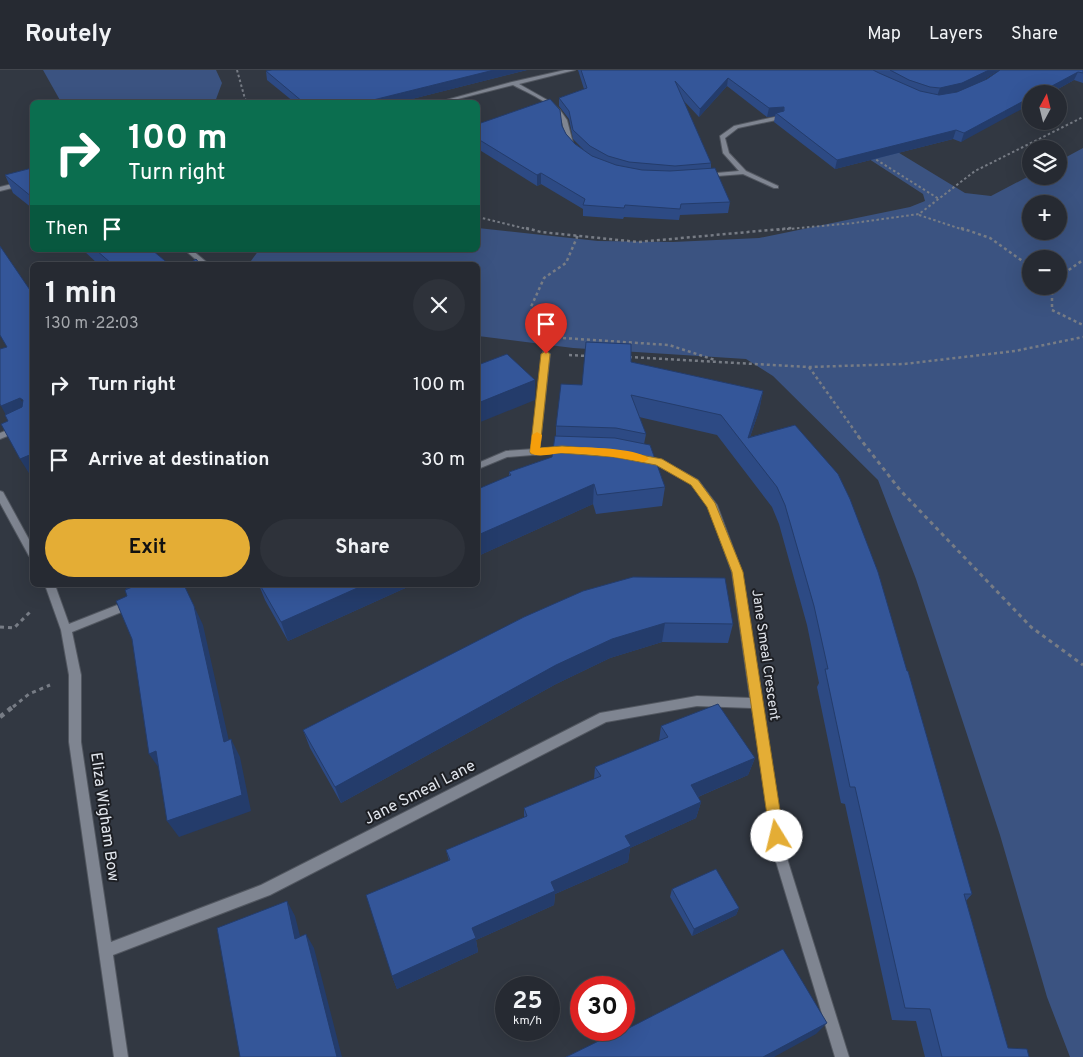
<!DOCTYPE html>
<meta charset="utf-8">
<style>
body{margin:0;font-family:Overpass,sans-serif;background:#2e323a;color:#f1f3f6;height:100vh;display:flex;flex-direction:column;font-size:19px;white-space:nowrap}
*{box-sizing:border-box;margin:0}
p{font-size:16px;color:#a4a7ac}
.icon{flex:none;width:28px;height:28px;fill:none;stroke:currentColor;stroke-width:2;stroke-linecap:round;stroke-linejoin:round}
.map{position:relative;flex:1;overflow:hidden}
.panel{position:absolute;left:30px;top:192px;width:450px;height:325px;display:flex;flex-direction:column;background:#262a32;border-radius:8px;box-shadow:0 5px 20px #0002,0 0 0 1px #42464d}
.panel>*{flex:none}
.banner{position:absolute;left:30px;top:30px;width:450px;height:152px;border-radius:8px;box-shadow:0 5px 20px #0002,0 0 0 1px #42464d;background:#0b6e4f;color:#fff;overflow:hidden}
.needle{width:32px;rotate:7deg}
.tools{position:absolute;left:1022px;top:15px;display:grid;gap:10px}
.tools a{display:grid;place-items:center;width:45px;height:45px;border-radius:50%;background:#262a32;box-shadow:0 5px 20px #0002,0 0 0 1px #42464d;font-size:25px}
.speed{position:absolute;left:495px;top:906px;display:flex;gap:10px;font-size:25px;font-weight:700;text-align:center}
.speed>*{display:grid;place-content:center;width:65px;height:65px;border-radius:50%;background:#262a32;box-shadow:0 5px 20px #0002,0 0 0 1px #42464d;line-height:1}
.speed small{font-size:12px;font-weight:400}
.speed .limit{border:8px solid #d22;background:#fff;color:#111}
.pin{position:absolute;display:grid;place-items:center;width:42px;height:42px;color:#fff;margin:-51px -21px;border-radius:50% 50% 50% 0;rotate:-45deg;box-shadow:0 0 5px #0007}
.pin .icon{rotate:45deg}
.me{position:absolute;width:55px;margin:-28px;rotate:351deg;stroke-linejoin:round;filter:drop-shadow(0 0 4px #0008)}
.turn{display:flex;align-items:center;gap:18px;height:105px;padding:0 15px;font-size:22px}
.turn .icon{width:65px;height:65px;stroke-width:2.5}
.turn b{display:block;font-size:35px;line-height:42px}
.then{display:flex;align-items:center;height:48px;padding:0 15px;background:#0003;gap:10px;font-size:19px}
.round{display:grid;place-items:center;flex:none;width:52px;height:52px;border-radius:26px;background:#2e323a}
.summary{display:flex;align-items:center;justify-content:space-between;height:85px;padding:0 15px}
h1{font-size:30px;font-weight:700;line-height:38px}
.cta{display:flex;gap:10px;margin-top:auto;padding:10px 15px}
.cta a{flex:1;height:58px;border-radius:30px;background:#e4ad35;color:#111;font-size:20px;font-weight:700;line-height:58px;text-align:center}
.cta a+a{background:#2e323a;color:#f1f3f6}
ul{padding:0;list-style:none}
li{display:flex;align-items:center;gap:15px;height:75px;padding:0 15px}
li div{flex:1}
li b{display:block;font-size:19px}
li em{font-style:normal}
header{display:flex;align-items:center;gap:30px;box-sizing:border-box;height:70px;padding:0 25px;background:#262a32;border-bottom:1px solid #42464d}
header strong{font-size:24px}
nav{display:flex;gap:28px;margin-inline-start:auto;font-size:18px}
.map>svg:first-child{display:block}
</style>
<header>
<strong>Routely</strong>
<nav><a>Map</a><a>Layers</a><a>Share</a></nav>
</header>
<div class="map">
<svg width="1083" height="987" viewBox="0 0 1083 987">
<rect width="100%" height="100%" fill="#323842"/>
<path fill="#3b5381" fill-rule="evenodd" d="M43,0H216L222,13L215,32H61Z
M778,30L840,47L965,123L991,126L1031,105L1059,106V91L1083,78V987H1070L1047,927L1000,765L916,509L878,410L773,306L746,289L573,278L478,266V195H248L259,180H478V158L598,171L673,172L759,168L910,137L925,131L923,124ZM1031,134H1059V161H1031ZM1031,189H1059V216H1031Z"/>
<g fill="none" stroke-linecap="round" stroke-linejoin="round">
<defs>
<path id="lane" d="M543,282H546L550,284L539,382L535,385L531,382Z"/>
<path id="street" d="M565,0H575L519,14L549,31L560,40L567,50L574,77H570C563,68 565,57 560,47C551,32 528,23 513,15L446,32H439L512,12Z
M779,46L781,47V49L738,58L725,68L729,83L746,101L778,116V118H774L743,104L704,107L703,106L706,104L739,101L723,83L720,66L734,56Z
M32,109V113L0,121V117Z
M185,180H192L210,195H202Z
M32,350V356L0,369V363Z
M565,377L569,380L568,382L507,387L478,399V393L506,381Z
M644,386L662,390L698,410L717,435L742,502L786,785L849,987H835L774,785L752,638L697,636L606,652L270,825L113,885L128,987H114L69,672V605L61,560L45,515H55L69,554L130,530L134,531L135,534L134,537L72,562L81,605V672L111,872L261,815L600,643L697,626L750,628L732,502L708,436L692,414L657,395L641,391L640,389L641,387Z
M0,421L3,422L32,475V487L29,486L0,433Z"/>
</defs>
<use href="#lane" stroke="#525760" stroke-width="2"/>
<use href="#street" stroke="#525760" stroke-width="2"/>
<path stroke="#777c85" stroke-width="2" stroke-dasharray="2.5 2.5" stroke-linecap="butt" d="M237,0L245,29L249,32
M872,87L939,129
M919,145L964,160
M478,147L531,160
M777,160L854,153L919,144L975,101L1083,47"/>
<path stroke="#777c85" stroke-width="2.5" stroke-dasharray="3 3" stroke-linecap="butt" d="M526,158L541,162L638,172L792,158
M961,158L990,168L1031,197
M1059,207L1083,190
M1052,216V240L1083,255
M535,266L531,237L544,208L566,193L578,165
M563,268L669,275L715,290
M569,285L587,286
M629,287L809,297L904,294L1015,281L1083,267
M809,297L859,367"/>
<path stroke="#777c85" stroke-width="3" stroke-dasharray="4 4" stroke-linecap="butt" d="M858,366L900,420L1031,557L1083,595
M0,557L14,558L32,540
M13,637L29,624L50,615"/>
<path stroke="#777c85" stroke-width="4.5" stroke-dasharray="5 5" stroke-linecap="butt" d="M0,647L15,635"/>
<use href="#lane" fill="#7f8591" fill-rule="evenodd"/>
<use href="#street" fill="#7f8591" fill-rule="evenodd"/>
</g>
<path fill="#2d4a84" d="M272,0H527L400,32H294L267,10L266,1Z
M578,0H999L982,11L950,23L1083,0V13L1074,10L1049,24H1031L961,72L953,69L835,99L774,52L775,46L767,47L727,16L699,47L683,30L711,93V99L730,132L728,143L680,145L679,150L624,147L623,149L583,146V139L541,114L537,116L478,79V54L562,56L566,64L575,74L584,80L573,69L569,49L559,36V28L584,19Z
M32,98V138L13,123L5,105Z
M83,180H152L170,195H99Z
M631,292L763,321L759,341L750,367L795,355L972,824L966,831L1008,978L1029,987H925L916,951L892,950L845,734L841,733L817,617L819,613L807,555L779,454L772,437L717,365L639,347L646,364L644,374L665,417L662,436L596,444L593,434L478,486V419L509,406V402L552,387L556,366V356L582,315Z
M259,515H412L288,571L265,530Z
M524,547L733,554L728,573L662,572L610,588L556,614L341,733L310,678L303,660Z
M661,656L755,688L748,705L698,727L701,732L696,748L630,778L628,792L555,824L554,835L476,870L478,882L397,919L392,906L449,791L446,780L524,748V738L594,709L595,697L659,671Z
M672,819L739,838L736,845L692,866L670,827Z"/>
<path fill="#243c6b" d="M494,0H527L400,32H365Z
M989,0H999L982,11L959,21L937,26L940,18Z
M1078,2L1074,10L1049,24H1037Z
M728,8L727,16L699,47L700,39Z
M1031,27V34L961,72L964,63Z
M784,37L782,45L776,43L775,46L767,47L769,38Z
M956,60L953,69L835,99L837,90Z
M541,103V114L537,116V105Z
M535,310V330L478,353V333Z
M763,321L759,341L746,378L748,368Z
M20,328L31,348L12,356L1,336Z
M32,384V408L20,389Z
M594,414L593,434L478,486V465Z
M124,515H164L131,528Z
M184,515L203,555L233,689L224,672Z
M364,515H412L288,571L281,552Z
M665,553L662,572L610,588L556,614L341,733L335,717L556,595L612,569Z
M231,669L240,687L251,741L179,767L167,751Z
M156,681L161,701L149,684Z
M755,688L748,705L686,732L691,715Z
M701,732L696,748L630,778L628,792L555,824L554,835L476,870L478,882L397,919L392,906L472,858L551,812L625,766Z
M287,831L295,846L304,882L295,869Z
M739,838L736,845L692,866L694,859Z
M306,864L314,878L342,987H337Z
M827,953L816,964L774,987H763Z"/>
<path fill="#345699" stroke="#243c6b" d="M272,0H494L365,32H303L266,1Z
M581,0H873L879,3L920,21L939,25L957,22L987,9L1000,0H1083V3L1078,2L1037,24H1031V27L964,63L956,60L837,90L776,43L784,41V37L769,38L728,8L700,39L675,11L711,93L675,96L629,92L608,86L590,76L573,60L569,41L559,28L587,18Z
M890,0H989L962,13L940,18L930,17L909,10Z
M550,29L560,40L562,56L566,64L575,74L592,86L616,95L642,100L670,101L715,98L730,132L681,134L680,139L625,135L624,138L583,135L585,129L541,103L537,105L478,69V54Z
M32,98V127L5,105Z
M0,176L32,223V384L20,389L1,354L8,351L5,345L22,337L23,330L20,328L1,336L0,334V279L7,277L0,265Z
M96,180H152L170,195H110L112,194Z
M196,189L201,195H187Z
M586,272L631,274V292L763,321L748,368L795,355L838,404L850,429L878,502L907,601H908L972,824H964L1008,978L1027,979L1029,987H942L930,939L905,938L855,717H850L825,599H828L814,536L785,435L777,417L721,345L631,325L646,364L616,358L556,356L561,314L582,315Z
M507,284L535,310L478,333V295Z
M555,366L615,368L650,375L665,417L597,425L594,414L478,465V419L511,405L509,402L552,387Z
M633,507L725,508L733,554L665,553L612,569L556,595L335,717L303,660L524,547L583,521Z
M137,515H184L194,536L224,672L231,669L242,725L167,751L156,681L149,684L132,569L116,531L127,526L125,520Z
M260,515H364L281,552Z
M718,634L755,688L691,715L701,732L625,766L631,776L551,812L555,821L472,858L476,868L392,906L366,825L450,790L446,780L527,746L524,738L601,706L595,697L668,667L661,656Z
M716,799L739,838L694,859L672,819Z
M287,831L295,869L306,864L337,987H240L217,858Z
M783,879L827,953L763,987H566L621,960H624V958L625,960Z"/>
<path fill="#e4ad35" stroke="#947022" d="M546,281L550,284L540,378L562,376L614,380L662,389L698,410L715,433L743,502L784,766L782,771L777,773L772,771L770,766L732,502L707,437L691,415L656,395L614,387L562,383L531,384L530,382L541,284Z"/>
<path fill="#f59e0b" d="M537,362L542,365L540,378C559,376 638,376 649,389L644,392C617,387 590,383 563,383C554,383 536,389 530,382L532,365Z"/>
<g text-anchor="middle" dominant-baseline="central" stroke-width="4" stroke-linejoin="round" paint-order="stroke">
<g font-size="14" fill="#e2e6ed" stroke="#1d1f24">
<text transform="translate(765 585) rotate(82)">Jane Smeal Crescent</text>
</g>
<g font-size="16" fill="#e2e6ed" stroke="#1d1f24">
<text transform="translate(420 723) rotate(-27)">Jane Smeal Lane</text>
<text transform="translate(104 747) rotate(82)">Eliza Wigham Bow</text>
</g>
</g>
</svg>
<div class="tools">
<a><svg class="needle" viewBox="-14 -14 28 28"><path d="M0-13l5 13h-10z" fill="#e53935"/><path d="M0 13l5-13h-10z" fill="#a4a7ac"/></svg></a>
<a><svg class="icon" aria-label="layers" viewBox="0 0 24 24"><path d="M12 4l9 5-9 5-9-5zM3 14l9 5 9-5"/></svg></a>
<a>+</a>
<a>−</a>
</div>
<div class="speed"><div>25<small>km/h</small></div><div class="limit">30</div></div>
<div class="pin" style="left:546px;top:284px;background:#d93025"><svg class="icon" aria-label="arrive" viewBox="0 0 24 24"><path d="M6 21V4h12l-3 4 3 4H6"/></svg></div>
<svg class="me" style="left:777px;top:766px" viewBox="-20 -20 40 40"><circle r="19" fill="#fff"/><path d="M0-13L10 11 0 6-10 11z" fill="#e4ad35"/></svg>
<div class="banner">
<div class="turn"><svg class="icon" aria-label="right" viewBox="0 0 24 24"><path d="M7 20v-9h11M14 6l5 5-5 5"/></svg><div><b>100 m</b>Turn right</div></div>
<div class="then">Then<svg class="icon" aria-label="arrive" viewBox="0 0 24 24"><path d="M6 21V4h12l-3 4 3 4H6"/></svg></div>
</div>
<section class="panel">
<div class="summary"><div><h1>1 min</h1><p>130 m · 22:03</p></div><a class="round"><svg class="icon" aria-label="close" viewBox="0 0 24 24"><path d="M6 6l12 12M18 6L6 18"/></svg></a></div>
<ul>
<li><svg class="icon" aria-label="right" viewBox="0 0 24 24"><path d="M7 20v-9h11M14 6l5 5-5 5"/></svg><div><b>Turn right</b></div><em>100 m</em></li>
<li><svg class="icon" aria-label="arrive" viewBox="0 0 24 24"><path d="M6 21V4h12l-3 4 3 4H6"/></svg><div><b>Arrive at destination</b></div><em>30 m</em></li>
</ul>
<div class="cta"><a>Exit</a><a>Share</a></div>
</section>
</div>
